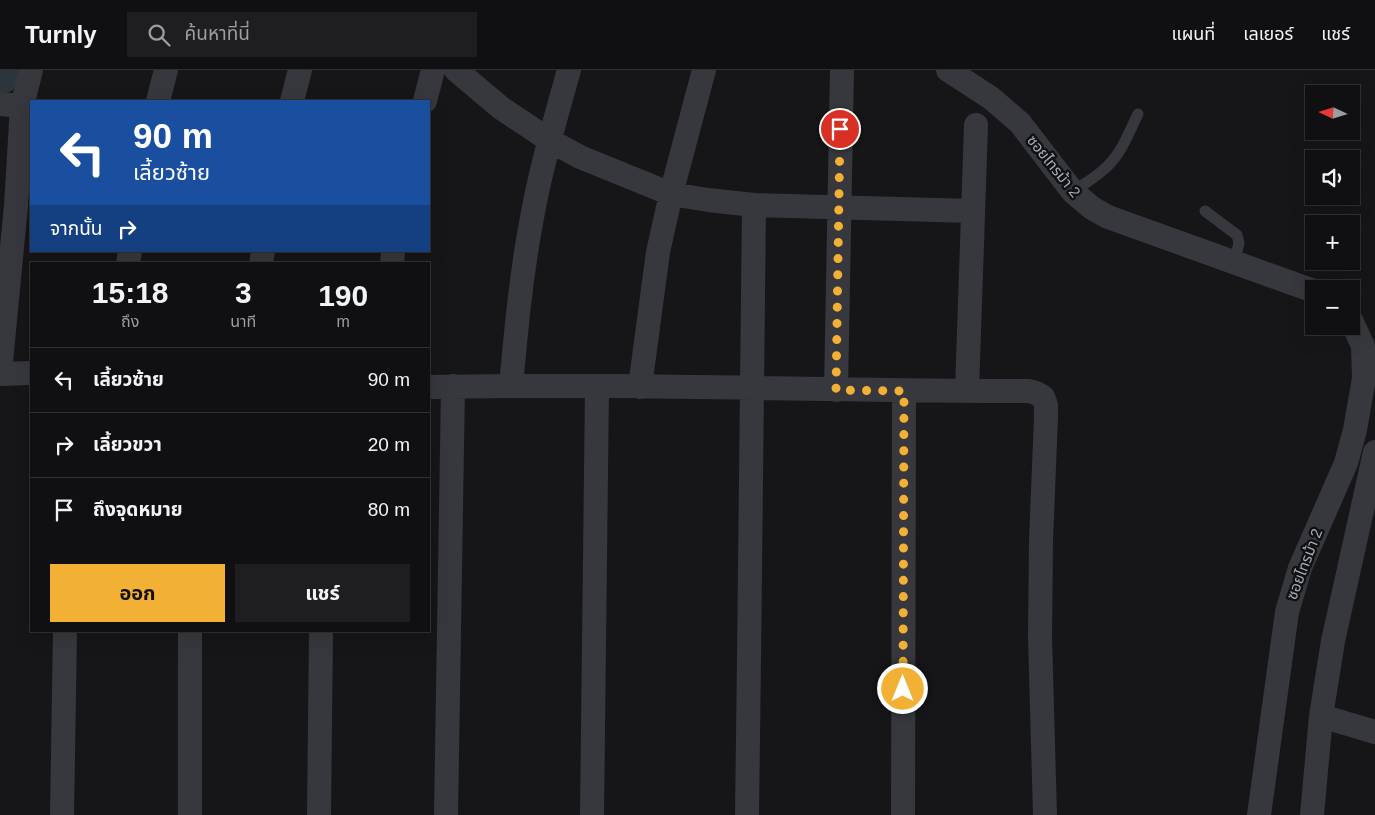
<!DOCTYPE html>
<html lang="th">
<meta charset="utf-8">
<style>
body{margin:0;font-family:Helvetica,"Noto Sans Thai",sans-serif;background:#1e1e20;color:#f1f3f6;height:100vh;display:flex;flex-direction:column;font-size:19px;white-space:nowrap}
*{box-sizing:border-box;margin:0}
p{font-size:16px;color:#9c9d9f}
.icon{flex:none;width:28px;height:28px;fill:none;stroke:currentColor;stroke-width:2;stroke-linecap:round;stroke-linejoin:round}
.map{position:relative;flex:1;overflow:hidden}
.details{position:absolute;left:30px;top:192px;width:400px;height:370px;display:flex;flex-direction:column;background:#101012;border-radius:0px;box-shadow:0 5px 20px #0002,0 0 0 1px #303032}
.details>*{flex:none}
.top-card{position:absolute;left:30px;top:30px;width:400px;height:152px;border-radius:0px;box-shadow:0 5px 20px #0002,0 0 0 1px #303032;background:#1a4fa0;color:#fff;overflow:hidden}
.needle{width:32px;rotate:274deg}
.buttons{position:absolute;left:1305px;top:15px;display:grid;gap:10px}
.buttons a{display:grid;place-items:center;width:55px;height:55px;border-radius:0px;background:#101012;box-shadow:0 5px 20px #0002,0 0 0 1px #303032;font-size:25px}
.pin{position:absolute;display:grid;place-items:center;width:42px;height:42px;color:#fff;margin:-21px;border:2px solid #fff;border-radius:50%;box-shadow:0 1px 5px #0007}
.me{position:absolute;width:55px;margin:-28px;rotate:0deg;stroke-linejoin:round;filter:drop-shadow(0 0 4px #0008)}
.turn{display:flex;align-items:center;gap:18px;height:105px;padding:0 20px;font-size:22px}
.turn .icon{width:65px;height:65px;stroke-width:2.5}
.turn b{display:block;font-size:35px;line-height:42px}
.then{display:flex;align-items:center;height:48px;padding:0 20px;background:#0003;gap:10px;font-size:19px}
.eta{display:flex;justify-content:space-evenly;align-items:center;height:85px;text-align:center}
.eta b{font-size:30px;font-weight:700;line-height:35px}
.action{display:flex;gap:10px;margin-top:auto;padding:10px 20px}
.action a{flex:1;height:58px;border-radius:0px;background:#f2b134;color:#111;font-size:20px;font-weight:700;line-height:58px;text-align:center}
.action a+a{background:#1e1e20;color:#f1f3f6}
ul{padding:0;list-style:none}
li{display:flex;align-items:center;gap:15px;height:65px;padding:0 20px;border-top:1px solid #303032}
li div{flex:1}
li b{display:block;font-size:19px}
li em{font-style:normal}
header{display:flex;align-items:center;gap:30px;box-sizing:border-box;height:70px;padding:0 25px;background:#101012;border-bottom:1px solid #303032}
header strong{font-size:24px}
nav{display:flex;gap:28px;margin-inline-start:auto;font-size:18px}
.search{width:350px;height:45px;background:#1e1e20;display:flex;align-items:center;gap:12px;box-sizing:border-box;padding:0 18px;border-radius:0px;color:#9c9d9f;font-size:19px}
.map>svg:first-child{display:block}
</style>
<header>
<strong>Turnly</strong>
<div class="search"><svg class="icon" aria-label="search" viewBox="0 0 24 24"><circle cx="10" cy="10" r="6"/><path d="M15 15l6 6"/></svg>ค้นหาที่นี่</div>
<nav><a>แผนที่</a><a>เลเยอร์</a><a>แชร์</a></nav>
</header>
<div class="map">
<svg width="1375" height="745" viewBox="0 0 1375 745">
<rect width="100%" height="100%" fill="#161618"/>
<g fill="none" stroke-linecap="round" stroke-linejoin="round">
<path stroke="#2c353c" stroke-width="22" d="M0,12H5L10,0"/>
<path stroke="#37383d" stroke-width="11" d="M1073,122C1082,115 1093,109 1102,101C1121,86 1128,64 1138,44
M1205,141L1237,165L1239,173L1234,192"/>
<path stroke="#37383d" stroke-width="24" d="M456,0L501,38L549,70L580,87L671,124L708,130L754,135L973,141
M948,0L991,28L1020,53L1073,122L1092,138L1108,147L1314,221
M158,31L166,0
M292,31L300,0
M425,31L433,0
M0,34L22,36
M128,194L130,181
M261,194L263,181
M392,194L393,181
M0,302L16,136L22,36L31,0
M0,304L31,303
M511,316C516,261 521,207 531,153C540,101 555,50 569,0
M429,317C629,313 829,321 1029,321L1036,323L1043,327L1046,335V347L1041,471L1040,567L1045,745
M640,317L658,182L671,124L704,0
M836,320L842,0
M967,321L976,55
M1321,646L1375,662
M62,745L65,561
M190,745V561
M319,745L321,561
M446,745L453,316
M592,745L597,317
M747,745L749,590L754,135
M903,745L904,321
M1259,745L1287,542L1300,498L1346,393L1355,360L1364,308L1363,276L1351,250
M1312,745L1321,646L1333,571L1375,382"/>
</g>
<g fill="none" stroke-linecap="round" stroke-linejoin="round">
<path stroke="#f2b134" stroke-width="9" stroke-dasharray="0 16.2" d="M840,59L836,320L904,321L903,619"/>
</g>
<g text-anchor="middle" dominant-baseline="central" stroke-width="5" stroke-linejoin="round" paint-order="stroke">
<g font-size="15" fill="#a8adb8" stroke="#111113">
<text transform="translate(1054 96) rotate(51)">ซอยไทรม้า 2</text>
<text transform="translate(1304 494) rotate(-69)">ซอยไทรม้า 2</text>
</g>
</g>
</svg>
<div class="buttons">
<a><svg class="needle" viewBox="-14 -14 28 28"><path d="M0-13l5 13h-10z" fill="#e53935"/><path d="M0 13l5-13h-10z" fill="#9c9d9f"/></svg></a>
<a><svg class="icon" aria-label="sound" viewBox="0 0 24 24"><path d="M4 9h4l5-4v14l-5-4H4zM17 9q2 3 0 6"/></svg></a>
<a>+</a>
<a>−</a>
</div>
<div class="pin" style="left:840px;top:59px;background:#d93025"><svg class="icon" aria-label="arrive" viewBox="0 0 24 24"><path d="M6 21V4h12l-3 4 3 4H6"/></svg></div>
<svg class="me" style="left:903px;top:619px" viewBox="-20 -20 40 40"><circle r="17" fill="#f2b134" stroke="#fff" stroke-width="3"/><path d="M0-11L8 9 0 5-8 9z" fill="#fff"/></svg>
<div class="top-card">
<div class="turn"><svg class="icon" aria-label="left" viewBox="0 0 24 24"><path d="M17 20v-9H6M10 6l-5 5 5 5"/></svg><div><b>90 m</b>เลี้ยวซ้าย</div></div>
<div class="then">จากนั้น<svg class="icon" aria-label="right" viewBox="0 0 24 24"><path d="M7 20v-9h11M14 6l5 5-5 5"/></svg></div>
</div>
<section class="details">
<div class="eta">
<div><b>15:18</b><p>ถึง</p></div>
<div><b>3</b><p>นาที</p></div>
<div><b>190</b><p>m</p></div>
</div>
<ul>
<li><svg class="icon" aria-label="left" viewBox="0 0 24 24"><path d="M17 20v-9H6M10 6l-5 5 5 5"/></svg><div><b>เลี้ยวซ้าย</b></div><em>90 m</em></li>
<li><svg class="icon" aria-label="right" viewBox="0 0 24 24"><path d="M7 20v-9h11M14 6l5 5-5 5"/></svg><div><b>เลี้ยวขวา</b></div><em>20 m</em></li>
<li><svg class="icon" aria-label="arrive" viewBox="0 0 24 24"><path d="M6 21V4h12l-3 4 3 4H6"/></svg><div><b>ถึงจุดหมาย</b></div><em>80 m</em></li>
</ul>
<div class="action"><a>ออก</a><a>แชร์</a></div>
</section>
</div>
